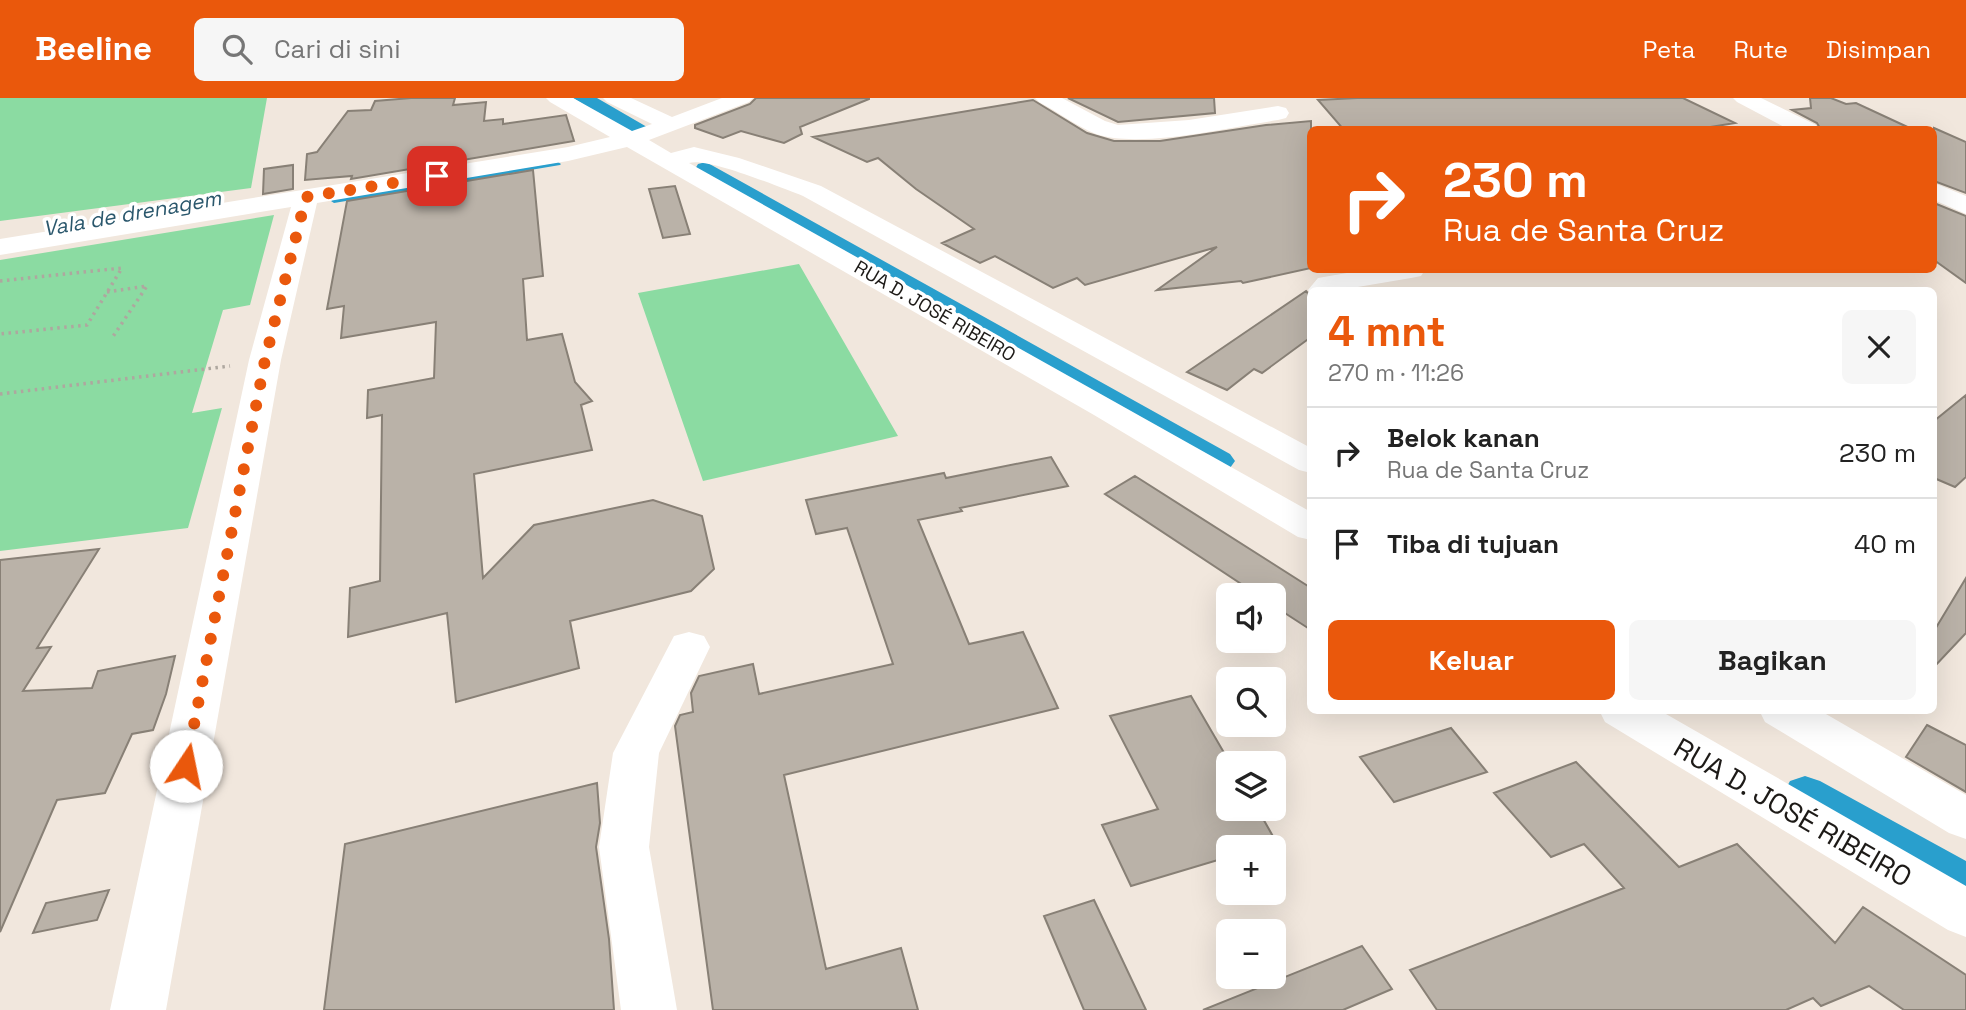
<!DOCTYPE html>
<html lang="id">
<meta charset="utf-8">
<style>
body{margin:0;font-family:"Space Grotesk",sans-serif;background:#f6f6f6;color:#222;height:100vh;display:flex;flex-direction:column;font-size:26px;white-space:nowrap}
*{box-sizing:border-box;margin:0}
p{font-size:23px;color:#767676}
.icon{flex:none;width:38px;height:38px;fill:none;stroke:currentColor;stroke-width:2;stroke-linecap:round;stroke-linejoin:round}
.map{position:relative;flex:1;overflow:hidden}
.side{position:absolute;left:1307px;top:189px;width:630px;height:427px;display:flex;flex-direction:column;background:#fff;border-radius:10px;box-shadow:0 7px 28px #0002}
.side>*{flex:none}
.banner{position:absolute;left:1307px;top:28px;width:630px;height:147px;border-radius:10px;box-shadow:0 7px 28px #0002;background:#ea580c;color:#fff;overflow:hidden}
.buttons{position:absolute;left:1216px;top:485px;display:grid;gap:14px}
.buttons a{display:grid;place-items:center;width:70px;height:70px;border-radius:10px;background:#fff;box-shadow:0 7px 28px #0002;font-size:35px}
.pin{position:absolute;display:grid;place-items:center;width:60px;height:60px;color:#fff;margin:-30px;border-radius:14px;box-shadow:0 4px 10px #0006}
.me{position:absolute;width:77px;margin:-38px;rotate:11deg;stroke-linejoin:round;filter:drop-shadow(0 0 5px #0008)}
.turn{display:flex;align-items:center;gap:24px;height:147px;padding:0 21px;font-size:32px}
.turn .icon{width:91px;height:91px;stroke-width:2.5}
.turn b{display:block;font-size:49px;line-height:60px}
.round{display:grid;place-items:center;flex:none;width:74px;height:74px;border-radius:10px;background:#f6f6f6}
.head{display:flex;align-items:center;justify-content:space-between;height:119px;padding:0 21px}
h1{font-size:42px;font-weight:600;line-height:52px;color:#ea580c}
.primary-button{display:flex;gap:14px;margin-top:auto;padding:14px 21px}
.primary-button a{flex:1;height:80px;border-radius:10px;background:#ea580c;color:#fff;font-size:28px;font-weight:600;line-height:80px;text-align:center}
.primary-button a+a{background:#f6f6f6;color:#222}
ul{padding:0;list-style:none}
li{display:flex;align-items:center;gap:21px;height:91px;padding:0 21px;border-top:2px solid #e0e0e0}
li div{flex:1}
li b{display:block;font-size:26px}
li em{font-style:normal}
header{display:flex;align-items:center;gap:42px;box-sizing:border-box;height:98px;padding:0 35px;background:#ea580c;color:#fff}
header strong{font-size:33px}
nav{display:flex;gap:38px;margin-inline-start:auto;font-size:24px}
.search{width:490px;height:63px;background:#f6f6f6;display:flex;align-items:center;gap:18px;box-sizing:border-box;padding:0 24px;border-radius:10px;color:#767676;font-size:26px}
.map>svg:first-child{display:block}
</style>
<header>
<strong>Beeline</strong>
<div class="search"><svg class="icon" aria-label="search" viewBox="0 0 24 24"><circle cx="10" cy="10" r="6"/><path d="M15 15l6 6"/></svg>Cari di sini</div>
<nav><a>Peta</a><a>Rute</a><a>Disimpan</a></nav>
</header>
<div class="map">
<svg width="1966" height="912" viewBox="0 0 1966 912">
<rect width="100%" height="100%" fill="#f1e7dd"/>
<path fill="#8bdba2" d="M0,0H267L251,90L0,123Z
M274,117L250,207L223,212L192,315L222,310L188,430L0,453V162Z
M799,166L898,338L703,383L638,195Z"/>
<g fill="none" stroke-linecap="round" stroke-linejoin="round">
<path fill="#299fcd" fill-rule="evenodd" d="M558,64L561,66L560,67L334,105L331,103L334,101Z"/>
<path fill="#299fcd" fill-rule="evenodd" d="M573,0H597L647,29L650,33L647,37H633Z
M706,64L1230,356L1235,363L1230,370L1219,373L1208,370L698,76L695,71L698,66Z
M1805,678L1820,683L1966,763V808L1950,802L1790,709L1783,696L1790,683Z"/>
</g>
<path fill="#bab2a8" stroke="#888076" stroke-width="2" d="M411,0H455L453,7L486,4L484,23L503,21V26L566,17L574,43L351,81L352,78L305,82L307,56L317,54L348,13L371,12L375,3Z
M756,0H869V1L800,29L802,36L784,45L741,33L723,40L695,30V27L750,6Z
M1068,0H1214L1215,15L1118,24Z
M1357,0H1683L1735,25L1692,32H1344L1318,2Z
M1810,0H1831L1846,6L1856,5L1914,32H1821L1817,25L1792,12L1811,10Z
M1033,2L1087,35L1114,43H1160L1266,27L1311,23V170L1243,185L1241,183L1157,192L1217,149L1085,187L1077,180L1053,190L995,158L980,165L942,145L974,131L916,91L878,60L867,64L813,39Z
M1934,30L1966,44V95L1934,83Z
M293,67V91L263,96L264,71Z
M533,72L543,178L523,181L527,242L562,236L575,284L592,303L581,307L592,352L474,376L483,480L534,427L653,402L702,418L714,471L691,493L570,523L579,570L456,604L447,515L348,539L350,490L380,483L382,317L367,320L368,292L434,280L436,224L341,240L344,208L327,211L347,103Z
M675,88L690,136L663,140L649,91Z
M1934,105L1966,118V185L1934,162Z
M1306,193L1311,199V239L1262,275L1254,271L1227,292L1187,274Z
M1966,297V379L1955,389L1934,380V323Z
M1051,359L1068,388L960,410L962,413L918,422L969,546L1023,534L1058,610L784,677L826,871L901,850L918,912H713L675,628L680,617L693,614L691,595L699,578L753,566L759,596L893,566L847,430L816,436L806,402L944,375L946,380Z
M1135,378L1311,490V532L1274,508V497H1258L1105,396Z
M99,451L37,550L51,549L23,593L92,590L98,573L175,558L166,596L153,632L132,636L105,695L57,702L0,834V462Z
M1966,480V535L1934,569V533Z
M1191,598L1230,665L1228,710H1257L1279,749H1228V759L1131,788L1102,727L1158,711L1110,618Z
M1927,627L1966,647V694L1906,659Z
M1451,630L1487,674L1394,704L1360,659Z
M1576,664L1679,769L1737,746L1835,845L1863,809L1966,877V912H1904L1869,888L1821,908L1813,900L1786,912H1437L1410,872L1624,790L1584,746L1551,759L1494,695Z
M597,685L600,725L596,749L609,841L614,912H324L345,746Z
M109,792L97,822L33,835L46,805Z
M1094,802L1146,912H1084L1044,818Z
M1362,848L1392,891L1343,912H1203Z"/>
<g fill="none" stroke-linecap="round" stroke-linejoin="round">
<path stroke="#aea79f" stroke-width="3.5" stroke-dasharray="2.5 4.5" stroke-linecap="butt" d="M0,183L122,170L87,227L0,236
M107,194L147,188L112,240
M0,296L230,268"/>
<path fill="#fff" fill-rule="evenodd" d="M546,0H573L632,33L652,26L607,4L603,0H631L672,19L722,0H753L749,4L649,42L671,55L694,49L739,60L821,88L1311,350V375L1299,372L803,98C781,90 708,59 689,65L1311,414V442L1298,439L1094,317L627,49L568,63L317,105L281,262L166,912H110L249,262L291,109L0,157V141L568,49L610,39L550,4Z
M1035,0H1062L1105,23L1118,27L1189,22L1278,8L1286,10L1289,15L1286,20L1278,22C1231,29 1139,51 1096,36C1076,28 1058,14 1039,4Z
M1733,0H1761L1816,27L1819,32H1790L1737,4Z
M1934,85L1966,98V116L1934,102Z
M1364,172H1425L1421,178L1411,180L1340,192H1311V196L1308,192L1318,180Z
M689,534L704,538L710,549L659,655L649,749L677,912H621L599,749L613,655L674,538Z
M1599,612H1659L1966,788V839L1948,832L1605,624Z
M1759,612H1819L1966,697V741L1949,735L1765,624Z"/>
</g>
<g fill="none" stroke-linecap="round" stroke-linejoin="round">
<path stroke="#ea580c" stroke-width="12" stroke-dasharray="0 21.6" d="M186,668L265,262L306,99L437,78"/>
</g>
<g text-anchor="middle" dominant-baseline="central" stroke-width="7" stroke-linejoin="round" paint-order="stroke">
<g font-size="19" fill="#1d1a17" stroke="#fff">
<text transform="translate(935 213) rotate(30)">RUA D. JOSÉ RIBEIRO</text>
</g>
<g font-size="21" font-style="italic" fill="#2a576c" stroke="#fff">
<text transform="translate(132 115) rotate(-10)">Vala de drenagem</text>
</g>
<g font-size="28" fill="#1d1a17" stroke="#fff">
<text transform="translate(1793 714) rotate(30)">RUA D. JOSÉ RIBEIRO</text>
</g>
</g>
</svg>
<div class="buttons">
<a><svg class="icon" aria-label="sound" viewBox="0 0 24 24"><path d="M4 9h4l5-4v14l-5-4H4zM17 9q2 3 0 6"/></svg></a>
<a><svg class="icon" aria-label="search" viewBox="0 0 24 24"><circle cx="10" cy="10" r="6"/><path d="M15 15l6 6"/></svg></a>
<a><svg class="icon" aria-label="layers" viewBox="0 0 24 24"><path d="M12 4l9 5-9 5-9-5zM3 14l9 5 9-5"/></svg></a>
<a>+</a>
<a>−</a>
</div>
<div class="pin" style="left:437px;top:78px;background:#d93025"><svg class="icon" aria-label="arrive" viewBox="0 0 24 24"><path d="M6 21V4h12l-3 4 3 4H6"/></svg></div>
<svg class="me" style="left:186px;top:668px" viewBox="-20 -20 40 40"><circle r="19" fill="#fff"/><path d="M0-13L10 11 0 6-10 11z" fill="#ea580c"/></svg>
<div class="banner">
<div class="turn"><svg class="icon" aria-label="right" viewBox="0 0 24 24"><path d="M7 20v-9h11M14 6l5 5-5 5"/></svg><div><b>230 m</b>Rua de Santa Cruz</div></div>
</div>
<section class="side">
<div class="head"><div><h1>4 mnt</h1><p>270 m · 11:26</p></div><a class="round"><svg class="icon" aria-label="close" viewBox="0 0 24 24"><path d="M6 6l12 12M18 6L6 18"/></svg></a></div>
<ul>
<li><svg class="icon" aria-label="right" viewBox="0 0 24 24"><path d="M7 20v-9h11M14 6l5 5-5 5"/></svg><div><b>Belok kanan</b><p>Rua de Santa Cruz</p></div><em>230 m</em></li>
<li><svg class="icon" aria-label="arrive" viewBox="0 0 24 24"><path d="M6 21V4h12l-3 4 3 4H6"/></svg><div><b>Tiba di tujuan</b></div><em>40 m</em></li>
</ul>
<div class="primary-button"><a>Keluar</a><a>Bagikan</a></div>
</section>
</div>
